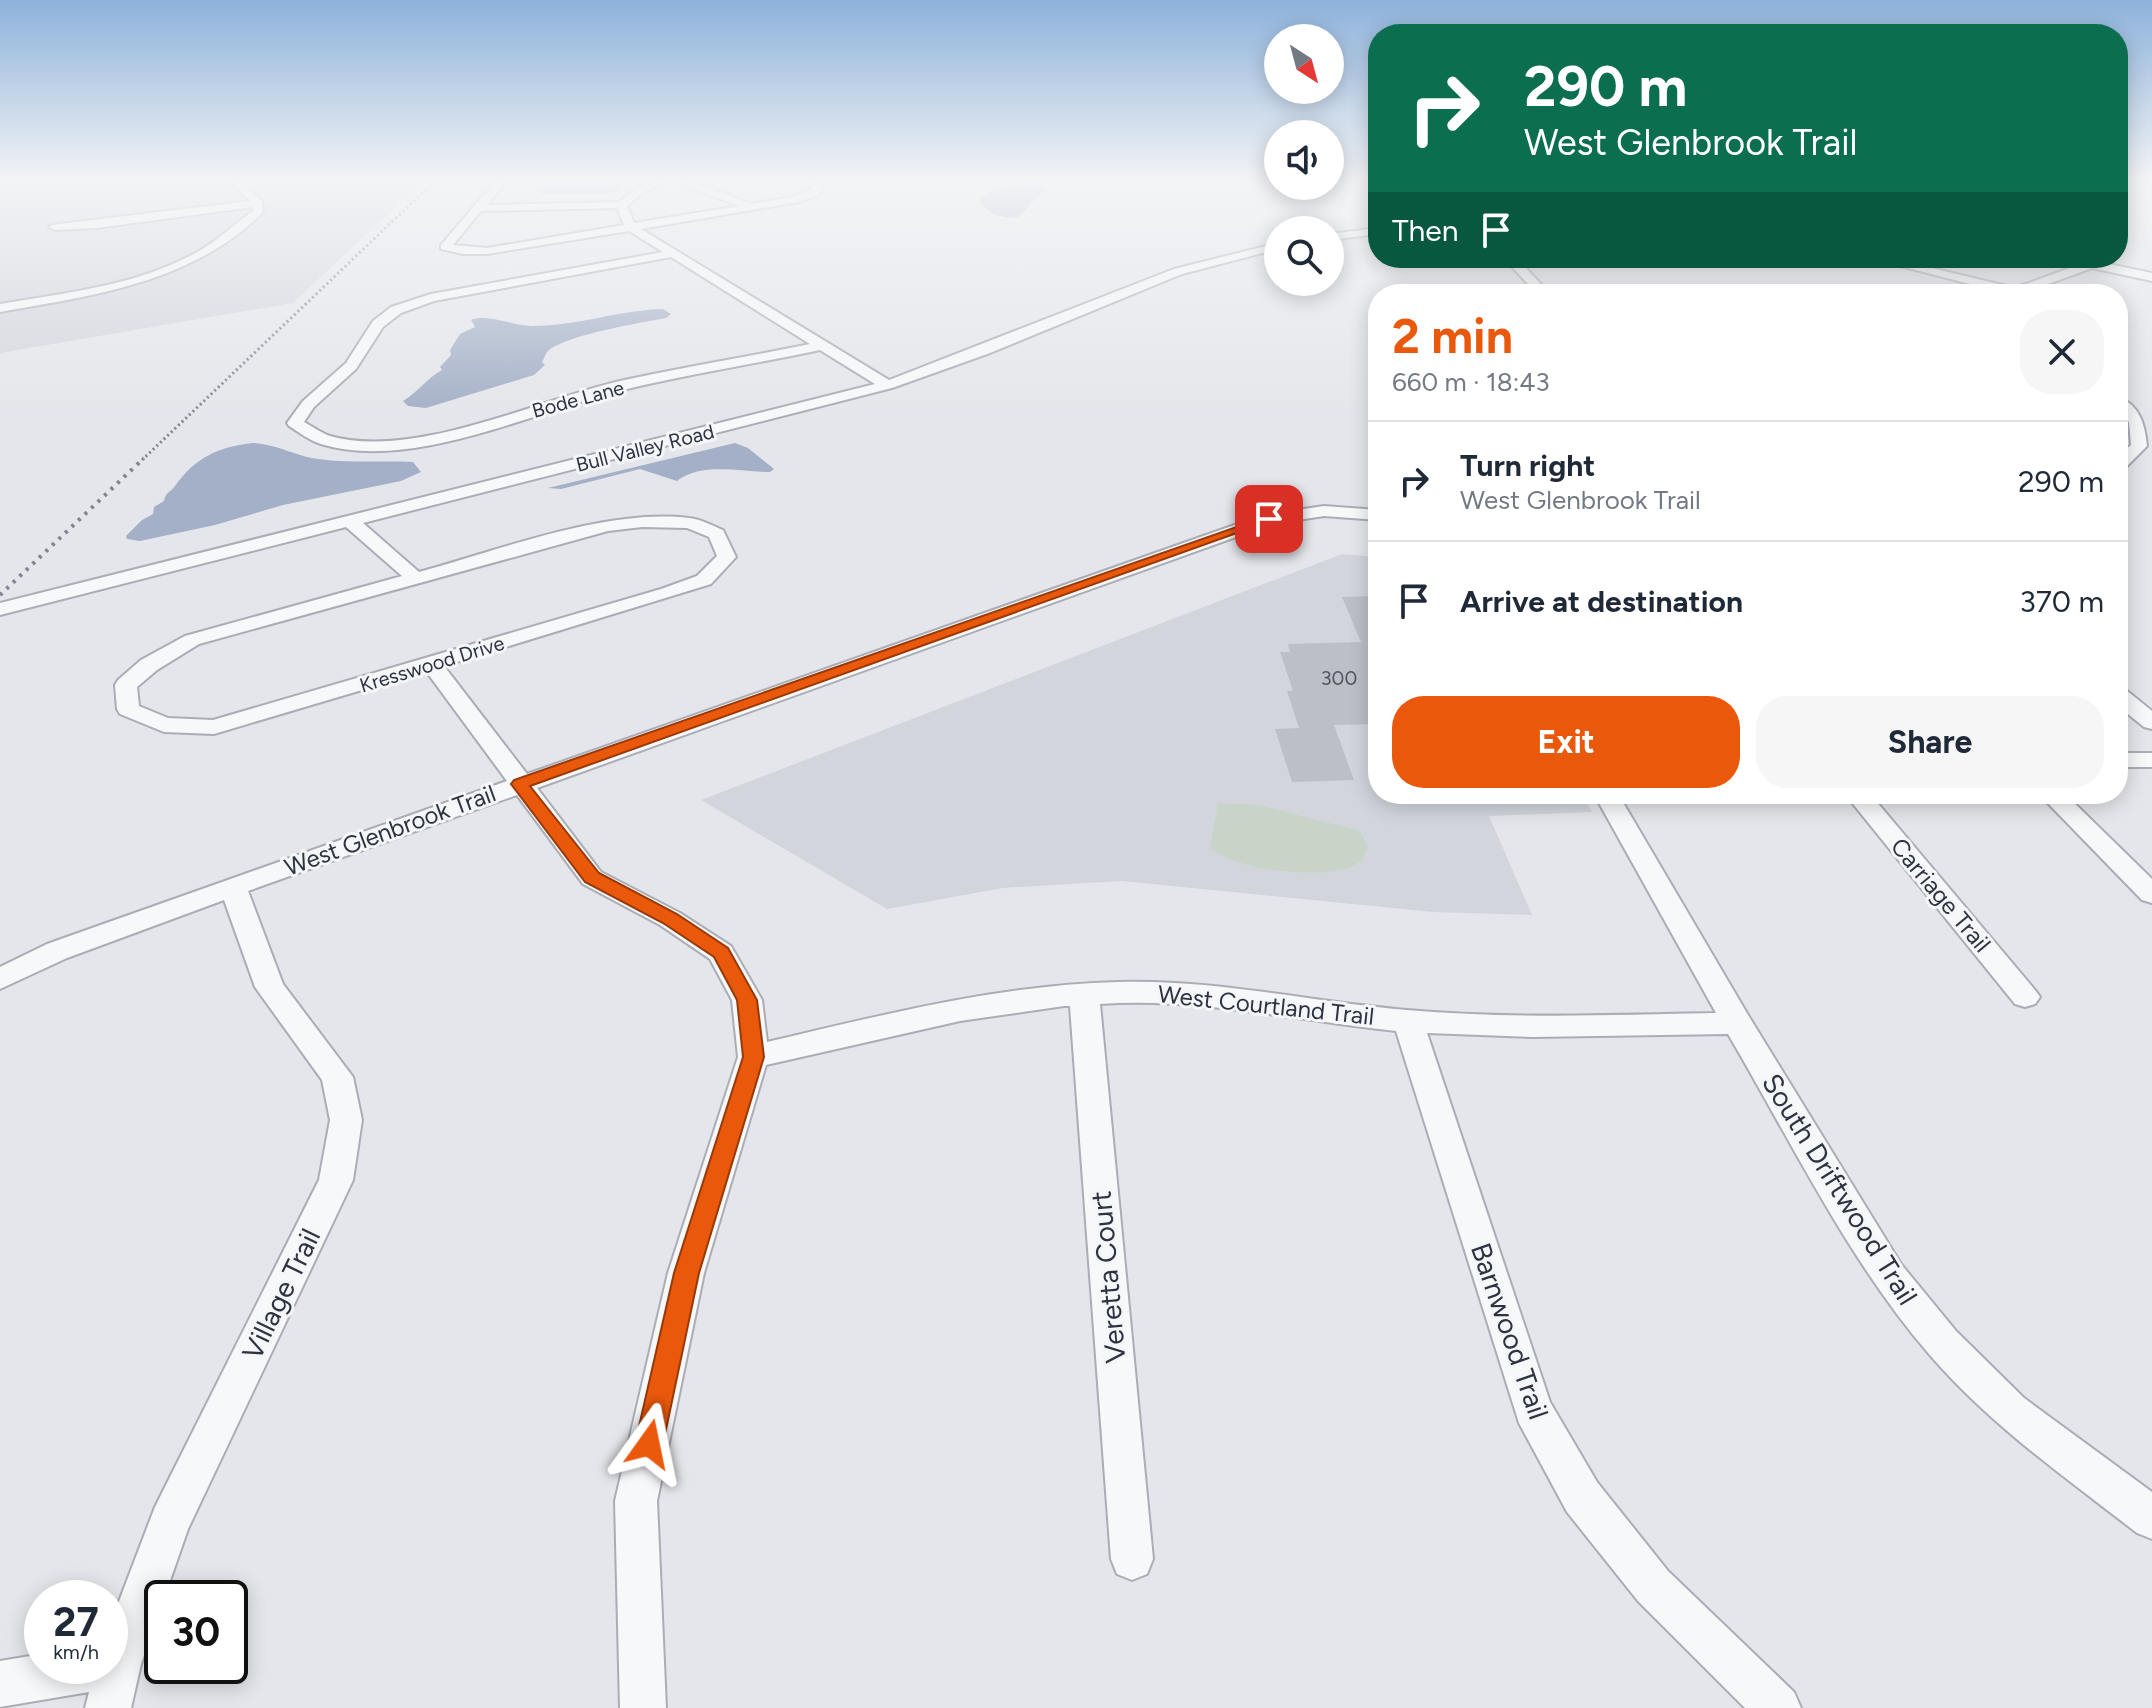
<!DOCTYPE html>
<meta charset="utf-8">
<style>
body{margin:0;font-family:Figtree,sans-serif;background:#f6f6f7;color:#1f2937;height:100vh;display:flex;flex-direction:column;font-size:30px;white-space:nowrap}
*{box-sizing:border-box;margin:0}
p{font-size:26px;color:#747a83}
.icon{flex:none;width:44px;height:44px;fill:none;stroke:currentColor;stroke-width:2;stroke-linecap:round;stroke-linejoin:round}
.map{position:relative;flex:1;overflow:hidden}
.panel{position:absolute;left:1368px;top:284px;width:760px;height:520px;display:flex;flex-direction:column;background:#fff;border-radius:32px;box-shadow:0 4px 20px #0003}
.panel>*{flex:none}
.top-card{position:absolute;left:1368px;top:24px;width:760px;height:244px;border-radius:32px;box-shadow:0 4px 20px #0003;background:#0b6e4f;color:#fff;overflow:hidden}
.needle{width:52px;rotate:144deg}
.fabs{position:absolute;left:1264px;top:24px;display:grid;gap:16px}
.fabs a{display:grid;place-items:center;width:80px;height:80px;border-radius:50%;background:#fff;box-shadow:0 4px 20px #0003;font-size:40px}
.speed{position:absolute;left:24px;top:1580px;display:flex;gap:16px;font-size:40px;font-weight:700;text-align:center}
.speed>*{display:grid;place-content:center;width:104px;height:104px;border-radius:50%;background:#fff;box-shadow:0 4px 20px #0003;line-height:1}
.speed small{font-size:20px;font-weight:400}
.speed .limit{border:4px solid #111;border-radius:12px;background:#fff;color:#111}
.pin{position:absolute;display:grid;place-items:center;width:68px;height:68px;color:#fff;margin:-34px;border-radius:16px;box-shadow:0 4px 12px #0006}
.me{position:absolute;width:88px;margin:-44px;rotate:12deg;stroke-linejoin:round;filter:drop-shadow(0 0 6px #0008)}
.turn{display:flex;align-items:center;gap:28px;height:168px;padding:0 24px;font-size:36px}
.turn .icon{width:104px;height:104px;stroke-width:2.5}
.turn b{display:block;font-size:56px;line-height:68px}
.then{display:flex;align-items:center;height:76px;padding:0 24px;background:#0003;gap:16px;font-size:30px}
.round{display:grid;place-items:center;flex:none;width:84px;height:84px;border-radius:32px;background:#f6f6f7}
.headline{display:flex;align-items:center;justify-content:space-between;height:136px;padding:0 24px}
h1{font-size:48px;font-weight:700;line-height:60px;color:#ea580c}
.action{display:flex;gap:16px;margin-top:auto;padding:16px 24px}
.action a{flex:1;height:92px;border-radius:32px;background:#ea580c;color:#fff;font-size:32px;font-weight:700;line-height:92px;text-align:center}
.action a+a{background:#f6f6f7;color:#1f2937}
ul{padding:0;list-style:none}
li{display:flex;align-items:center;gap:24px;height:120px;padding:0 24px;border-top:2px solid #e0e1e3}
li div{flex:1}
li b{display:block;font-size:30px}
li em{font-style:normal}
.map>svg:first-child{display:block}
</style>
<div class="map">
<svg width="2152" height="1708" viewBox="0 0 2152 1708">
<rect width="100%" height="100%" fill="#e5e6eb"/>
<path fill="#d3d5dd" d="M0,179H425L293,303L0,353Z
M1342,554L1378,557V794H1582L1592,812L1489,816L1532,915L1433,912L1122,881L1003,888L887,909L701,800Z"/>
<path fill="#c8d4c7" d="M1218,803L1259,805L1360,831L1368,846C1365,854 1364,861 1355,865C1323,881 1236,870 1210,848Z"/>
<path fill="#a4b0c7" d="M550,179C569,179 609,174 620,189L606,194H540Z
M1032,184L1046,187L1019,217C1001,219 989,214 979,201L994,189Z
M663,309L671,314L666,318C640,323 564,335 547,352C545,355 544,359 542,362L545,365L534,375L426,408L408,406L403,401C419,391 426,379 442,370L440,367L451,355L450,350L460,334L475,327L471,320C489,313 512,326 532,326C577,326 619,310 663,309Z
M253,443C270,444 284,450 300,455C331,465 380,460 413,462L421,472L401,481L283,505L215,525L140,541L127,539L126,536L142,520L153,514L154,507L164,501C166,491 170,493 175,486C196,457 218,447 253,443Z
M735,443L748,448L774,469L770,472C741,472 701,462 677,481L640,469L561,489L548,488Z"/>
<path fill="#bdbfc7" d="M1378,596V724L1334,725L1354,780L1292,782L1275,729L1299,728L1287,691H1293L1280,652H1290L1288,644L1361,642L1342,597Z"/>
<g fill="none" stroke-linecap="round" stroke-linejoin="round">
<defs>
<path id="minor" d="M227,179H238L262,201L263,212C192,283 95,295 0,312V304C65,293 133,286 192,255C214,244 233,225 253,211V207L96,228L55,230L49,227L51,225L250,201Z
M497,179H508L487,205L619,202L636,188L657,179H685L752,204L792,197L813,188L798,179L821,183L823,189L817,196L798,202L641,229L889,380L1174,269L1278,243V249L1182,274L990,353L892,388L363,523L419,572C499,550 607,508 689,518C701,519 713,526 723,530L736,557L711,584L444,666L527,774L1263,515L1324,506L1378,510V520L1324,516L1272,524L537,788L601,872L680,913L731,946L762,1000L767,1042C882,1015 999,985 1118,982C1216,979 1311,1002 1407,1010C1510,1019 1613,1015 1716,1013L1594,794H1618L1748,1015L1901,1264L1956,1331L2024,1398L2152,1492V1539L2137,1533C2065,1477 1989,1424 1929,1354C1848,1260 1791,1141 1728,1034L1533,1037L1427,1033L1550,1402L1597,1482L1668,1571L1794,1692L1801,1708H1745L1638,1601L1567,1512L1519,1423L1396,1031C1297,1021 1200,997 1100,1004L1153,1559L1147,1574L1132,1580L1117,1574L1111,1559L1070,1006H1064L960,1021L766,1065L704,1273L657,1501L666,1708H620L615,1501L668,1273L738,1057L732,1000L710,959L660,925L583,884L517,795L248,891L283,984L353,1077L362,1120L353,1180L188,1529L141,1664L131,1708H85L89,1692L0,1707V1661L42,1654V1666H110V1625L155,1507L319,1180L330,1120L322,1080L255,987L224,900L67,958L0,989V967L47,944L507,781L426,671L214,734L164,732L120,714L117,709L115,685L118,680L141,660L185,636L402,576L346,527L0,615V603L875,384L820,350C755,364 688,374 623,390C535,411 411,472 321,444C310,441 299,432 289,426L287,423L303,401L346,363L373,321L391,307L431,294L663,252L629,231L487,254H463L441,249V245ZM670,180L672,181L739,206L634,223L627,206L644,192ZM617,208L624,225L487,248L453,245L481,211ZM671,257L810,344C747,357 683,367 620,381C538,400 413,460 330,436C321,433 312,426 304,422L314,407L356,369L383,327L401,313L434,301ZM642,527L687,528L709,537L717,556L697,576L661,589L213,720L168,718L139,706L137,687L157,670L199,644L608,531Z
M1378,228V234L1330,240V234Z
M1504,258H1517L1550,294H1537Z
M1869,258H1890L2015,288L2078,265L2057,258H2080L2152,273V281L2092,268L2029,291L2031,294H2009Z
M2118,397C2140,405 2145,425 2147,446L2124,469L2118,470V456L2131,445L2129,422L2118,411Z
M2118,688L2126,690L2152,711V729L2144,727L2118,706Z
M2118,753H2152V767H2118Z
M1845,794H1870L2035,990L2040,997L2035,1004L2025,1007L2015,1004Z
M2039,794H2065L2152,879V903L2142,900Z"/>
</defs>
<use href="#minor" stroke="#aaadb5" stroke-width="4"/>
<use href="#minor" fill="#f7f8fa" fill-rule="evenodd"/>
<path stroke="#808593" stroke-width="3" stroke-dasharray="2 3" stroke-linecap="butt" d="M142,460L437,179"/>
<path stroke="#808593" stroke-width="4" stroke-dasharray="3 6" stroke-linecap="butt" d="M0,595L144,458"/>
</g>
<linearGradient id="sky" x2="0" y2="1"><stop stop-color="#8db2db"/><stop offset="0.43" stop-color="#f3f4f6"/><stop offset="1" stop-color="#f3f4f6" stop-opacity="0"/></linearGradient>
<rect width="2152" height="418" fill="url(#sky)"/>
<path fill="#ea580c" stroke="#983908" stroke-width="2" d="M1265,517L1276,519L530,786L599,873L677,914L728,948L757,1000L764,1057L699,1273L663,1444L659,1454L649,1458L639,1454L635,1444L674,1273L743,1057L737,1000L714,957L663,923L585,882L511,784L514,780Z"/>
<g text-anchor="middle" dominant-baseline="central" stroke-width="6" stroke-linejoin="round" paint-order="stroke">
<g font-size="20" fill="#2e3342" stroke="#f4f6f8">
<text transform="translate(578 399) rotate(-15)">Bode Lane</text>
<text transform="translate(645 448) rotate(-14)">Bull Valley Road</text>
<text transform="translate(432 664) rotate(-17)">Kresswood Drive</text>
</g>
<g font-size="20" fill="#525663">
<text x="1339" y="678">300</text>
</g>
<g font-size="24" fill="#2e3342" stroke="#f4f6f8">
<text transform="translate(390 830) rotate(-20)">West Glenbrook Trail</text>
<text transform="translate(1941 895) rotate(50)">Carriage Trail</text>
<text transform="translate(1266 1005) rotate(6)">West Courtland Trail</text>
</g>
<g font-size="28" fill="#2e3342" stroke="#f4f6f8">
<text transform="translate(1840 1189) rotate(58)">South Driftwood Trail</text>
<text transform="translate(1108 1277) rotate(-95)">Veretta Court</text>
<text transform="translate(281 1294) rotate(-64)">Village Trail</text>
<text transform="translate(1510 1331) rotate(71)">Barnwood Trail</text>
</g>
</g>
</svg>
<div class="fabs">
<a><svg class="needle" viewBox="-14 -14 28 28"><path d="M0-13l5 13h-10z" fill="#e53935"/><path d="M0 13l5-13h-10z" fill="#747a83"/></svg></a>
<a><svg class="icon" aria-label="sound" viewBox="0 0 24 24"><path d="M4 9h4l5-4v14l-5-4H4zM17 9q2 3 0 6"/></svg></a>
<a><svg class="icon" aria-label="search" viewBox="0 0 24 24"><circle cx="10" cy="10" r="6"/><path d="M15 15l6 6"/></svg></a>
</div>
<div class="speed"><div>27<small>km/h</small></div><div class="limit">30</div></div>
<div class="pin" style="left:1269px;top:519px;background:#d93025"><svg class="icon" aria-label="arrive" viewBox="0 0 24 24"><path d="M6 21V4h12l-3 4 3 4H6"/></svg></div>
<svg class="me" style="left:649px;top:1444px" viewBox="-20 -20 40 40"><path d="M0-17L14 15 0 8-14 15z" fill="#ea580c" stroke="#fff" stroke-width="4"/></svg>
<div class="top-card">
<div class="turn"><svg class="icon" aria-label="right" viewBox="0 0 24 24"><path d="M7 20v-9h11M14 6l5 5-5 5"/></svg><div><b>290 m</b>West Glenbrook Trail</div></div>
<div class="then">Then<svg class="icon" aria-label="arrive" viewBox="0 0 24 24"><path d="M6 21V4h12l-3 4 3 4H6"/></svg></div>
</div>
<section class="panel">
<div class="headline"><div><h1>2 min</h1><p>660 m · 18:43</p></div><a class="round"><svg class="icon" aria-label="close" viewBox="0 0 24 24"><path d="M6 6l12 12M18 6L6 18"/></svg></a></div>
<ul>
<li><svg class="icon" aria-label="right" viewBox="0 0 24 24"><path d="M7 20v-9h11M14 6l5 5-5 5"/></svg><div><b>Turn right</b><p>West Glenbrook Trail</p></div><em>290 m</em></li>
<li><svg class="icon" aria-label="arrive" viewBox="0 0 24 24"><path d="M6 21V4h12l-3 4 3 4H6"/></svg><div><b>Arrive at destination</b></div><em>370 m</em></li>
</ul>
<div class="action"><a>Exit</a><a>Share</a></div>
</section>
</div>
